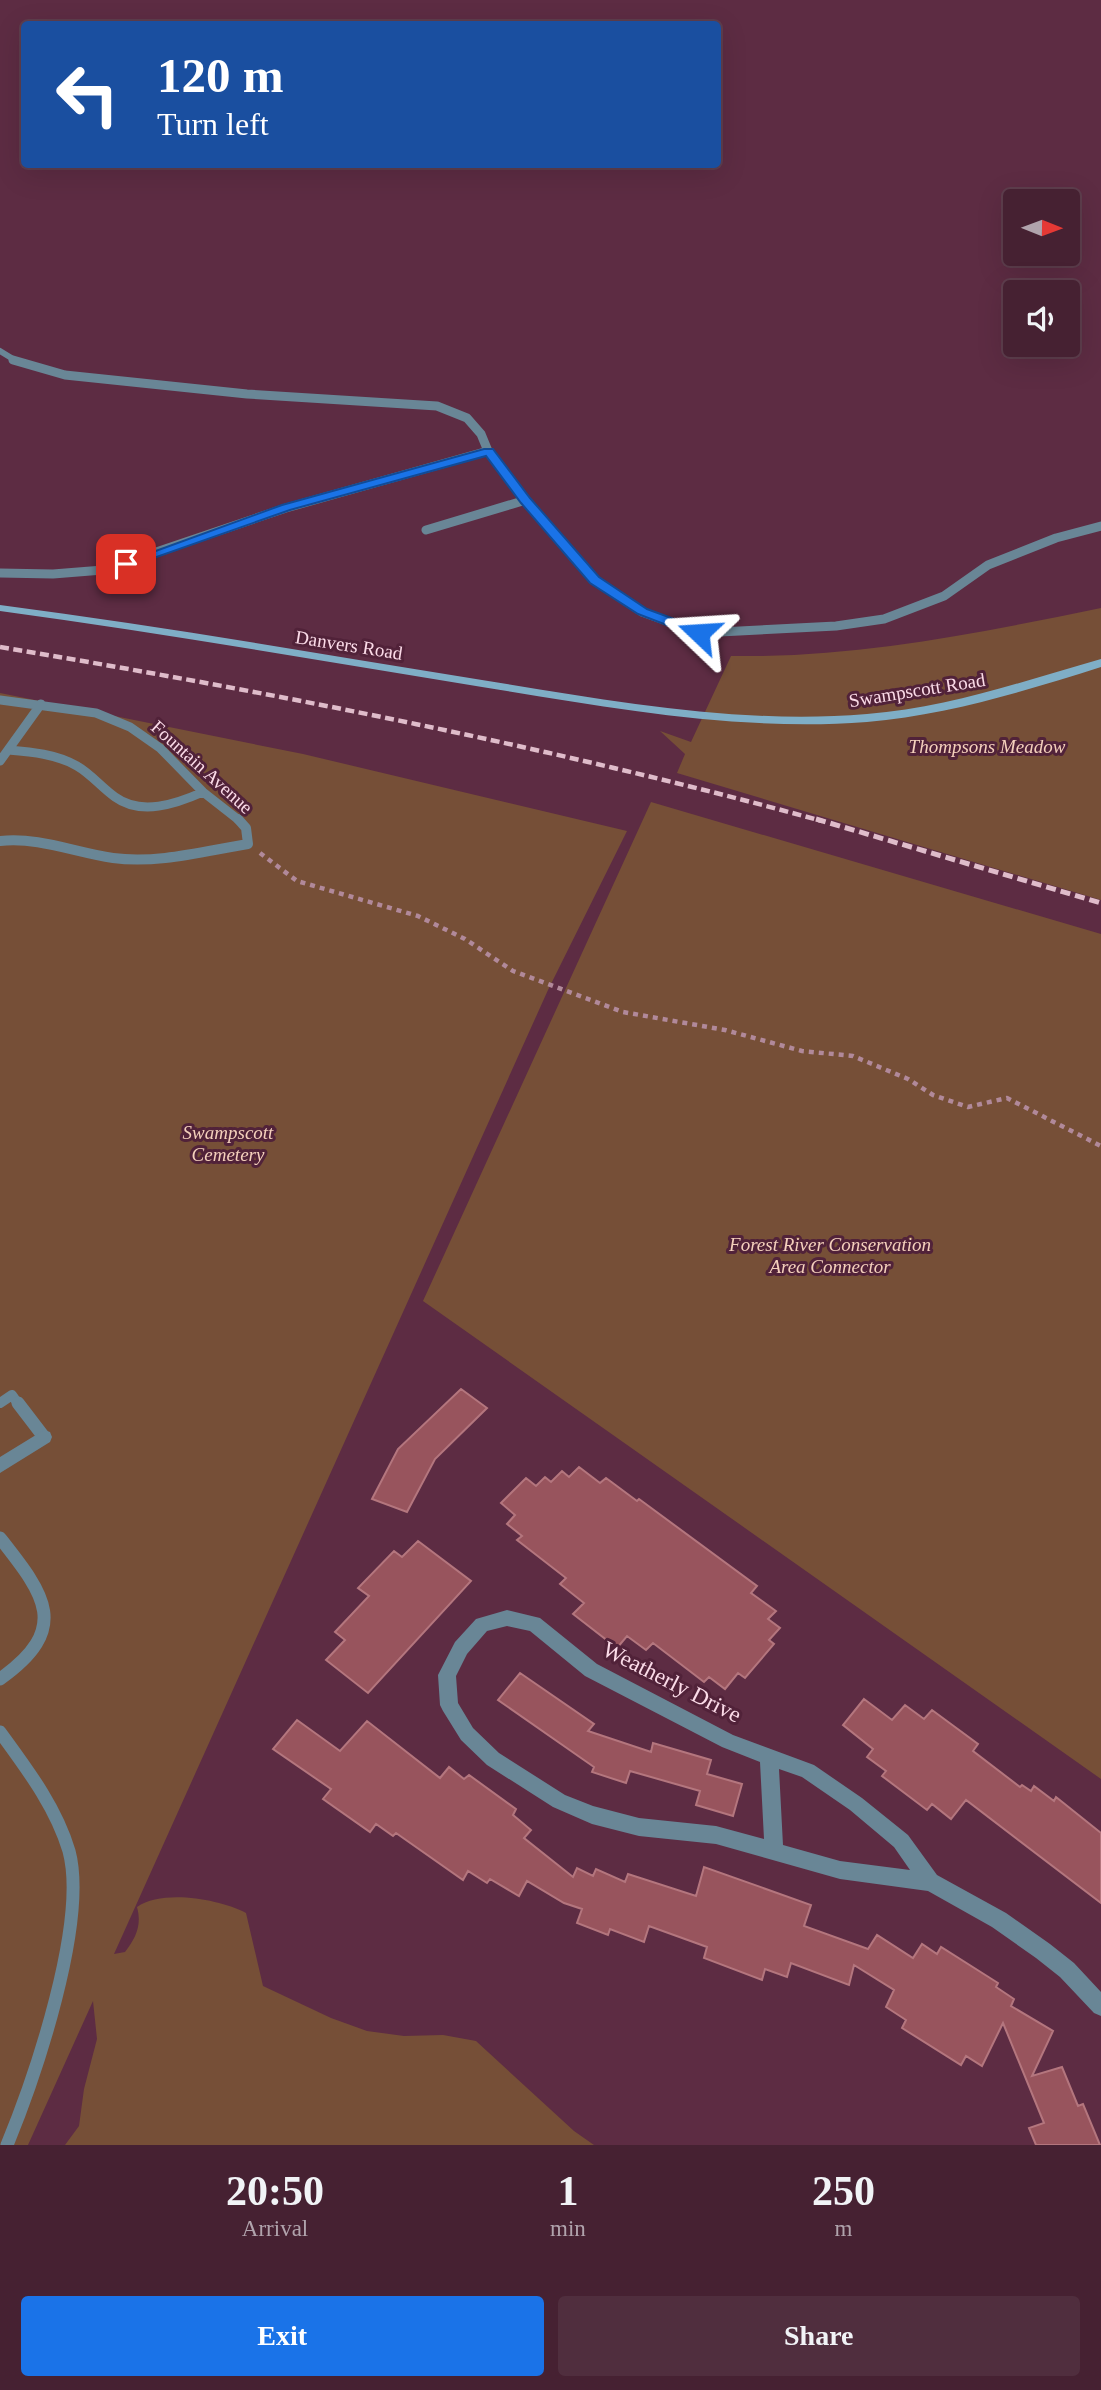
<!DOCTYPE html>
<style>
body{margin:0;font-family:Georgia,serif;background:#502e3e;color:#f1f3f6;height:100vh;display:flex;flex-direction:column;font-size:26px;white-space:nowrap}
*{box-sizing:border-box;margin:0}
p{font-size:23px;color:#b0a3ac}
.icon{flex:none;width:38px;height:38px;fill:none;stroke:currentColor;stroke-width:2;stroke-linecap:round;stroke-linejoin:round}
.map{position:relative;height:2145px;overflow:hidden}
.sheet{display:flex;flex-direction:column;background:#462132;flex:1}
.sheet>*{flex:none}
.guide{position:absolute;left:21px;top:21px;width:700px;height:147px;border-radius:7px;box-shadow:0 7px 28px #0002,0 0 0 2px #5e3e4d;background:#1a4fa0;color:#fff;overflow:hidden}
.needle{width:46px;rotate:91deg}
.tools{position:absolute;left:1003px;top:189px;display:grid;gap:14px}
.tools a{display:grid;place-items:center;width:77px;height:77px;border-radius:7px;background:#462132;box-shadow:0 7px 28px #0002,0 0 0 2px #5e3e4d;font-size:35px}
.pin{position:absolute;display:grid;place-items:center;width:60px;height:60px;color:#fff;margin:-30px;border-radius:14px;box-shadow:0 4px 10px #0006}
.me{position:absolute;width:77px;margin:-38px;rotate:290deg;stroke-linejoin:round;filter:drop-shadow(0 0 5px #0008)}
.turn{display:flex;align-items:center;gap:24px;height:147px;padding:0 21px;font-size:32px}
.turn .icon{width:91px;height:91px;stroke-width:2.5}
.turn b{display:block;font-size:49px;line-height:60px}
.eta{display:flex;justify-content:space-evenly;align-items:center;height:119px;text-align:center}
.eta b{font-size:42px;font-weight:700;line-height:49px}
.primary-button{display:flex;gap:14px;margin-top:auto;padding:14px 21px}
.primary-button a{flex:1;height:80px;border-radius:7px;background:#1a73e8;color:#fff;font-size:28px;font-weight:700;line-height:80px;text-align:center}
.primary-button a+a{background:#502e3e;color:#f1f3f6}
.map>svg:first-child{display:block}
</style>
<div class="map">
<svg width="1101" height="2145" viewBox="0 0 1101 2145">
<rect width="100%" height="100%" fill="#5d2c43"/>
<path fill="#764f37" d="M1101,608V900L677,773L685,754L660,731L691,742L731,656C856,658 979,633 1101,608Z
M0,693L303,754L627,831L548,990L114,1954L125,1952C136,1938 142,1925 137,1907C163,1889 219,1899 246,1913L263,1986L331,2018L367,2031L404,2036L443,2035L476,2041L574,2131L594,2145H65L79,2126L84,2089L97,2039L93,2001L28,2145H0Z
M651,802L1101,934V1779L423,1301Z"/>
<path fill="#98545d" stroke="#b4767e" stroke-width="2" d="M461,1389L487,1408L435,1459L407,1512L372,1499L398,1449Z
M579,1467L600,1483L606,1478L637,1501L639,1499L757,1586L751,1593L776,1611L768,1619L780,1628L769,1640L774,1644L745,1678L738,1673L725,1689L709,1677L704,1682L653,1643L646,1650L627,1636L617,1648L573,1614L584,1603L560,1584L566,1578L517,1540L522,1536L507,1524L515,1515L501,1503L526,1478L536,1486L545,1477L551,1482L562,1471L569,1477Z
M418,1541L471,1581L368,1693L326,1660L345,1640L335,1632L369,1596L358,1588L394,1551L402,1557Z
M520,1673L594,1724L588,1731L651,1752L653,1743L711,1760L707,1774L742,1784L733,1816L696,1805L700,1791L630,1771L626,1783L592,1772L594,1767L498,1700Z
M864,1699L892,1720L905,1705L924,1719L932,1710L978,1744L973,1751L1020,1787L1022,1785L1031,1791L1034,1786L1054,1801L1056,1797L1101,1833V1903L966,1800L951,1819L932,1804L927,1810L882,1776L886,1771L867,1757L873,1749L843,1725Z
M297,1720L340,1751L367,1721L440,1778L449,1767L464,1779L469,1775L516,1809L513,1815L531,1830L524,1838L573,1877L577,1868L593,1876L596,1869L625,1882L628,1874L696,1896L704,1867L811,1905L804,1926L868,1949L877,1935L913,1958L922,1944L937,1954L941,1947L998,1983L996,1987L1014,1999L1011,2006L1053,2031L1032,2076L1062,2067L1078,2106L1083,2104L1100,2145H1036L1029,2128L1044,2123L1003,2023L982,2066L966,2056L961,2065L902,2028L906,2020L886,2007L894,1990L854,1965L849,1985L791,1963L787,1977L765,1969L762,1980L704,1958L707,1947L649,1926L644,1942L610,1929L608,1935L577,1923L582,1909L564,1903L527,1881L519,1896L490,1879L487,1883L468,1871L463,1880L396,1833L393,1836L376,1824L370,1832L323,1799L331,1789L273,1749Z"/>
<g fill="none" stroke-linecap="round" stroke-linejoin="round">
<path stroke="#b1899a" stroke-width="4.5" stroke-dasharray="5 5" stroke-linecap="butt" d="M260,853L297,881L418,916L465,939L513,971L623,1012L725,1030L802,1051L853,1056L908,1079L933,1095L968,1107L1007,1098L1101,1146"/>
<path stroke="#698696" stroke-width="6" d="M0,351L18,362"/>
<path stroke="#698696" stroke-width="9" d="M13,360L65,375L247,394L437,406L467,418L481,434L488,451L526,500L594,580L642,612L700,633L836,626L884,619L944,596L988,565L1056,538L1101,526
M426,530L526,500
M0,573L53,574L103,570L286,508L488,451
M0,700L96,713L130,727L160,748L203,792L240,821
M8,750C32,752 56,754 77,766C91,774 101,787 115,797C141,816 176,804 203,792
M0,761L41,704"/>
<path stroke="#698696" stroke-width="10" d="M0,841C40,837 73,852 113,858C158,864 204,851 248,844L246,828L238,819
M0,1403L12,1395L19,1405"/>
<path stroke="#698696" stroke-width="13" d="M18,1403L44,1437
M0,1538C44,1594 72,1628 0,1679
M0,1732C27,1769 56,1807 69,1851C88,1922 35,2077 7,2145"/>
<path fill="#698696" fill-rule="evenodd" d="M44,1430L50,1432L52,1437L50,1442L0,1473V1457Z
M507,1610L540,1618L597,1664L733,1735L814,1765L862,1798L908,1835L937,1875L1006,1913L1050,1944L1074,1963L1101,1992V2016L1094,2013L1060,1977L1036,1958L992,1927L928,1891L840,1879L716,1844L639,1836L592,1824L553,1807L487,1765L461,1740L443,1711L440,1705L438,1675L455,1642L476,1619ZM507,1626L530,1631L585,1676L722,1747L760,1762L764,1839L716,1826L639,1818L593,1806L565,1795L499,1753L473,1728L458,1703L456,1676L467,1654L487,1631ZM779,1769L802,1777L850,1810L894,1847L910,1870L840,1861L783,1845Z"/>
<path fill="#7faec6" fill-rule="evenodd" d="M0,605C161,626 322,654 482,680C609,700 737,725 867,714C948,708 1023,681 1101,659V667C1025,691 947,715 867,722C737,732 609,707 482,687C322,661 161,633 0,611Z"/>
<path stroke="#dfbcca" stroke-width="4.5" stroke-dasharray="9 4.5" stroke-linecap="butt" d="M0,647C276,693 552,747 822,821"/>
<path stroke="#dfbcca" stroke-width="5" stroke-dasharray="10 5" stroke-linecap="butt" d="M816,819L1101,903"/>
</g>
<path fill="#1a73e8" stroke="#114b97" stroke-width="2" d="M484,449H493L530,498L599,577L647,609L704,630V636H695L638,614L590,583L521,503L486,456L290,510L131,566H122L120,564L282,505Z"/>
<g text-anchor="middle" dominant-baseline="central" stroke-width="6" stroke-linejoin="round" paint-order="stroke">
<g font-size="19" fill="#fbdbe8" stroke="#512239">
<text transform="translate(349 645) rotate(9)">Danvers Road</text>
<text transform="translate(917 690) rotate(-9)">Swampscott Road</text>
<text transform="translate(202 767) rotate(42)">Fountain Avenue</text>
</g>
<g font-size="19" font-style="italic" fill="#f4d0bc" stroke="#512239">
<text x="987" y="746">Thompsons Meadow</text>
<text x="228" y="1132">Swampscott<tspan x="228" dy="22">Cemetery</tspan></text>
<text x="830" y="1244">Forest River Conservation<tspan x="830" dy="22">Area Connector</tspan></text>
</g>
<g font-size="23" fill="#fbdbe8" stroke="#512239">
<text transform="translate(672 1682) rotate(27)">Weatherly Drive</text>
</g>
</g>
</svg>
<div class="tools">
<a><svg class="needle" viewBox="-14 -14 28 28"><path d="M0-13l5 13h-10z" fill="#e53935"/><path d="M0 13l5-13h-10z" fill="#b0a3ac"/></svg></a>
<a><svg class="icon" aria-label="sound" viewBox="0 0 24 24"><path d="M4 9h4l5-4v14l-5-4H4zM17 9q2 3 0 6"/></svg></a>
</div>
<div class="pin" style="left:126px;top:564px;background:#d93025"><svg class="icon" aria-label="arrive" viewBox="0 0 24 24"><path d="M6 21V4h12l-3 4 3 4H6"/></svg></div>
<svg class="me" style="left:699px;top:633px" viewBox="-20 -20 40 40"><path d="M0-17L14 15 0 8-14 15z" fill="#1a73e8" stroke="#fff" stroke-width="4"/></svg>
<div class="guide">
<div class="turn"><svg class="icon" aria-label="left" viewBox="0 0 24 24"><path d="M17 20v-9H6M10 6l-5 5 5 5"/></svg><div><b>120 m</b>Turn left</div></div>
</div>
</div>
<section class="sheet">
<div class="eta">
<div><b>20:50</b><p>Arrival</p></div>
<div><b>1</b><p>min</p></div>
<div><b>250</b><p>m</p></div>
</div>
<div class="primary-button"><a>Exit</a><a>Share</a></div>
</section>
